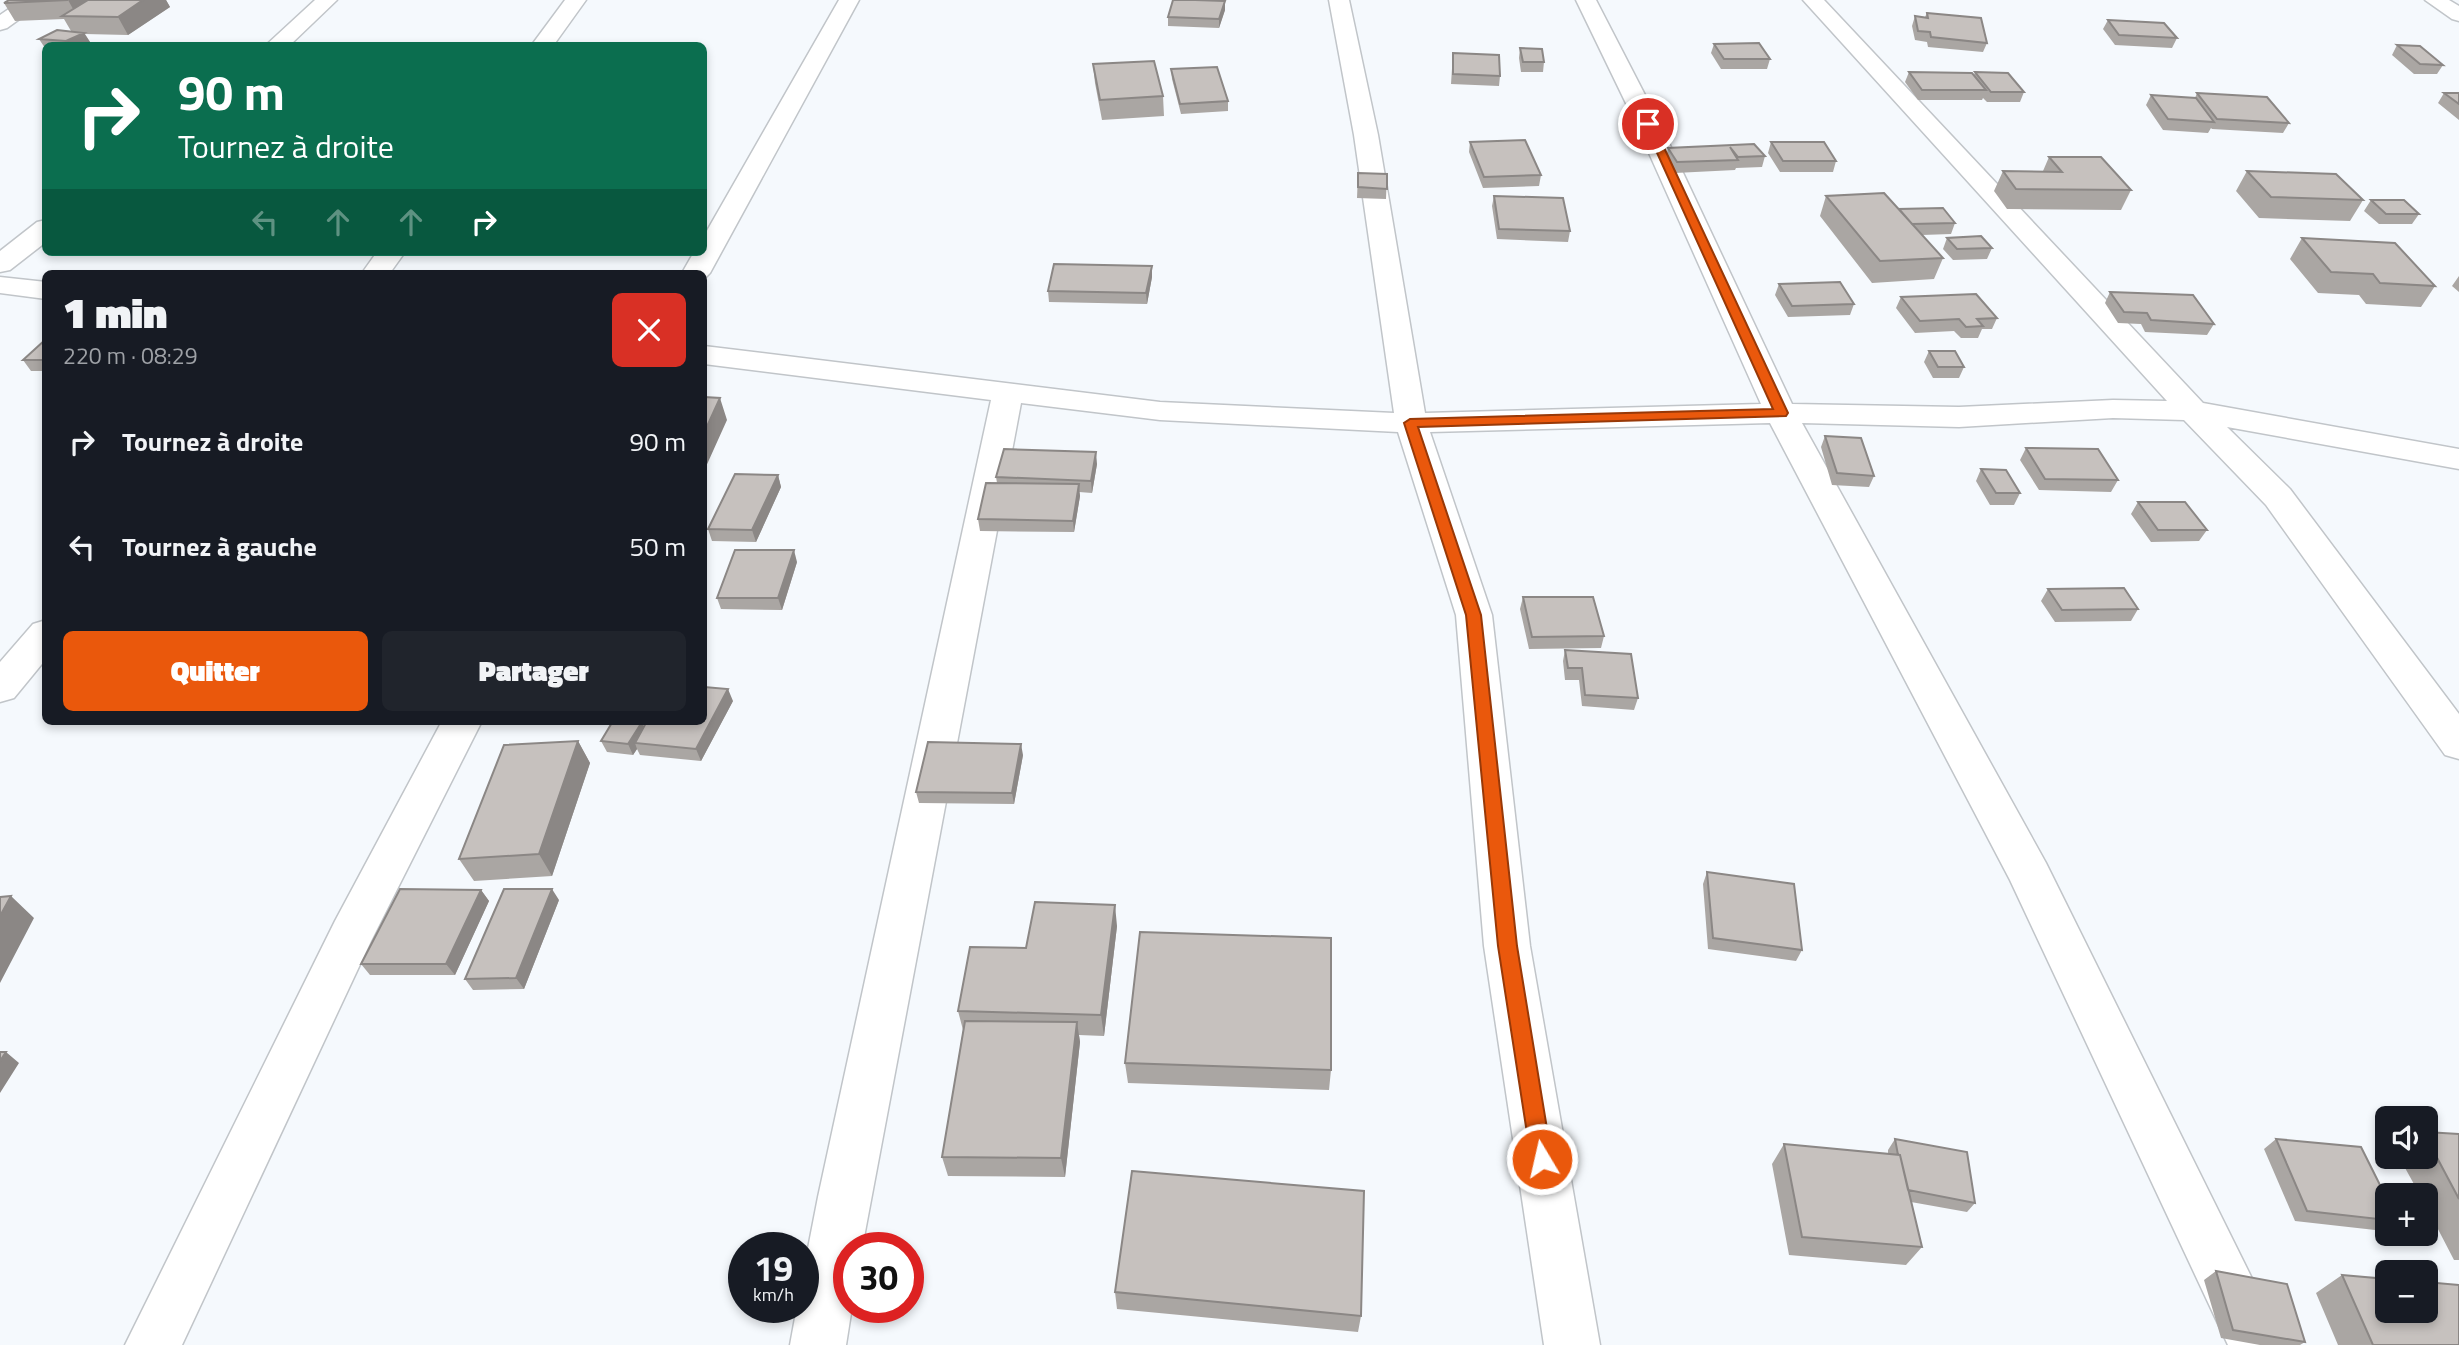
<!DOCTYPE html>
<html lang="fr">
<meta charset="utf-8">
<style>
body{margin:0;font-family:"Titillium Web",sans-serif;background:#20242c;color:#f1f3f6;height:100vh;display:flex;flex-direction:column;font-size:26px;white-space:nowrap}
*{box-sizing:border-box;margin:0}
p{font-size:23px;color:#9ea1a6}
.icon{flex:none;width:38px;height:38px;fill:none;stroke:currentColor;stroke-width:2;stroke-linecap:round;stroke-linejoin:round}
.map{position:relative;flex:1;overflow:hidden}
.sheet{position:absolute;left:42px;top:270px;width:665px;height:455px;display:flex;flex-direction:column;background:#171b24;border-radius:10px;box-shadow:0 4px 10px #0003}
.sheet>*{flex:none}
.top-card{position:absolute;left:42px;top:42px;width:665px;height:214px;border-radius:10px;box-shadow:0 4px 10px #0003;background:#0b6e4f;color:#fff;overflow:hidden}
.buttons{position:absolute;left:2375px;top:1106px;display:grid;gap:14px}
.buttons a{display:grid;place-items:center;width:63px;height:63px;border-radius:10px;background:#171b24;box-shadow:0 4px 10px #0003;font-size:35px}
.speed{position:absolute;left:728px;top:1232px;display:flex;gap:14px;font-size:35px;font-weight:700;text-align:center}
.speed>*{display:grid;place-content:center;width:91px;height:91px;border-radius:50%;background:#171b24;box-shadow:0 4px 10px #0003;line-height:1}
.speed small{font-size:18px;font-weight:400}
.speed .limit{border:10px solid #d22;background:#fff;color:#111}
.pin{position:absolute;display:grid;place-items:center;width:60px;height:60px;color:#fff;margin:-30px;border:4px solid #fff;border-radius:50%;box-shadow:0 2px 7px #0007}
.me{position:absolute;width:77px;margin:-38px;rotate:351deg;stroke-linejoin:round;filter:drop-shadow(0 0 5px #0008)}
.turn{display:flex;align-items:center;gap:24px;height:147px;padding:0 21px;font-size:32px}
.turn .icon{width:91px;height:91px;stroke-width:2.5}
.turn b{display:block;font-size:49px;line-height:60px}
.lanes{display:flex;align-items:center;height:66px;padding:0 21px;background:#0003;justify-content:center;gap:35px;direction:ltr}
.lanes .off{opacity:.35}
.round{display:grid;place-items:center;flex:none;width:74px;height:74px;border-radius:10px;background:#20242c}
.headline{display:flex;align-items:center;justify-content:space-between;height:119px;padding:0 21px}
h1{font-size:42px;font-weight:800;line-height:52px}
.primary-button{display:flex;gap:14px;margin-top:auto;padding:14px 21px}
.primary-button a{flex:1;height:80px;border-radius:10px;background:#ea580c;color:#fff;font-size:28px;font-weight:800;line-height:80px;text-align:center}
.primary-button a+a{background:#20242c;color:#f1f3f6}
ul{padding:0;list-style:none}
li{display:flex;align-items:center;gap:21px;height:105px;padding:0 21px}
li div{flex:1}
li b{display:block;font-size:26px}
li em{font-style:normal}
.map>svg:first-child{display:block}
</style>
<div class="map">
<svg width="2459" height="1345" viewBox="0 0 2459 1345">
<rect width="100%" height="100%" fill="#f5f9fd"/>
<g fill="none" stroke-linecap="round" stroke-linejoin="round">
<defs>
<path id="minor" d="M22,0H46L7,28L0,30V15Z
M315,0H337L289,46H265Z
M565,0H586L553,46H531Z
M839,0H859L710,273L704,279V273H682L694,252H704V236Z
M1329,0H1349L1378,135L1425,413L1761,404L1636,124L1576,0H1596L1660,124L1792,404L1959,407L2113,400L2167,401L1803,0H1824L2203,403L2459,449V469L2227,427L2290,489L2459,714V759L2445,755L2266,505L2184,420L2113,418L1959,427L1802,423L2046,863L2285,1345H2228L2010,880L1770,423L1430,432L1492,615L1530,946L1600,1345H1544L1484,946L1456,615L1398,432L1160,420L1021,403L862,1248H849V1307H852L846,1345H790L797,1307H803V1274L818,1197L991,400L704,364V346L1160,402L1394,413L1354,135Z
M2425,0H2449L2459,6V21L2452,19Z
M46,220V242L10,270L0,272V251L37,222Z
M377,252H405L390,273H362Z
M0,277L46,282V299L0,293Z
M46,620V659L14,698L0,702V662L33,624Z
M442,721H482L371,941L182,1345H125L335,921Z"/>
</defs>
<use href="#minor" stroke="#c1c5c9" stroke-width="3"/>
<use href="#minor" fill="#fff" fill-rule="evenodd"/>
</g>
<path fill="#aaa6a3" d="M9,0H166L170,7L128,35L85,34L90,42L83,46H46L45,48L39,39L71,31L64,19L15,21L4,3Z
M1225,1V10L1219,28L1168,26V17Z
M1927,13L1987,43L1983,52L1928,47L1927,42L1915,40L1912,26L1915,16L1925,17Z
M2108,20L2177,38L2172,48L2115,45L2103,29Z
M1714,44L1770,59L1767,69H1721L1711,53Z
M2397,45L2443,65L2437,74H2414L2392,55Z
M1520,48L1544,62L1543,72H1521L1519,58Z
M1453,53L1500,76L1499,86L1451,84Z
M1093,64L1163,96L1164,116L1102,120L1095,83Z
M1171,69L1228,101V111L1181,114L1172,79Z
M1909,72L1974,75L1975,72L2024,92L2020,102H1987L1983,98L1982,100H1918L1905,82Z
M2197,93L2289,123L2283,133L2212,129L2211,128L2208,133L2163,130L2146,105L2151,95L2195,98Z
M2444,93H2459V120L2438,103Z
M1470,142L1541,175L1539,186L1483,188L1469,152Z
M1771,142L1836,161L1833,172H1780L1768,153Z
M1754,144L1765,156L1762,167L1736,168L1735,170L1675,173L1666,158L1668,148Z
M2049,157L2131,190L2121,210L2007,209L1994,191L2003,171H2043Z
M2247,171L2363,200L2350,221L2259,218L2236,191Z
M1358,173L1387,174L1386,199L1357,198Z
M1494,196L1570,231L1568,242L1497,239L1492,206Z
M1826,196L1899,209L1955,223L1951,234L1922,235L1943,258L1934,279L1872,283L1820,216Z
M2371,200L2419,214L2412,224H2379L2364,211Z
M1947,238L1992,248L1987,259L1953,260L1943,249Z
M2302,238L2435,286L2421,307L2366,304L2359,295L2318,293L2290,259Z
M2459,276V292L2452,286Z
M1152,277L1147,304L1049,302L1048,291Z
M1779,284L1854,304L1850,315L1788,317L1775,295Z
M2110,292L2214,324L2207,335L2145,332L2141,324L2118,323L2105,303Z
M1901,297L1997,318L1992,329H1982L1978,338H1961L1954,331L1915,333L1896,308Z
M46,339V371H31L23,360Z
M1929,351L1964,367L1959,378H1933L1924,362Z
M1825,436L1874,476L1869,487L1832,485L1821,447Z
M2026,448L2118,480L2111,492L2039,490L2020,460Z
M1097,464L1092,493L1079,492L1080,496L1074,532L980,531L978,519L997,483L996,477Z
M1981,469L2020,493L2014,505H1990L1976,481Z
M778,475L781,487L756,542L712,541L708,529Z
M2138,502L2207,530L2199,541L2151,542L2131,514Z
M797,562L782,610L721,609L717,598Z
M2048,589L2138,609L2131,621L2055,622L2041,601Z
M1523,597L1604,636L1601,648L1529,649L1520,609Z
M1565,650L1638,698L1634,710L1582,706L1579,680H1565L1563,661Z
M733,701L701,761L640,755L637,749L633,755L607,752L601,741L642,722L644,727Z
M578,741L590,763L552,876L474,881L459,859Z
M1023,755L1014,804L919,803L916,792Z
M1707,872L1802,950L1796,961L1708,949L1703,884Z
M481,890L489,901L455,975H370L361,964Z
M559,900L524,989L473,990L465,979Z
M1117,926L1104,1036L1079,1035L1080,1042L1065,1177L948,1176L942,1157L963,1030L958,1011L1026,948Z
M1125,1063L1331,1070L1329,1090L1128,1083Z
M2426,1132L2459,1134V1260H2454L2426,1206V1195H2420L2399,1157H2426Z
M1895,1139L1975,1203L1967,1212L1911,1202L1922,1247L1906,1265L1789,1255L1772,1164L1784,1144L1888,1154V1150Z
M2276,1139L2387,1199V1229L2384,1231L2295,1221L2264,1149Z
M2216,1271L2305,1342L2300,1345H2260L2221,1338L2204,1280Z
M2342,1275L2459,1345H2338L2316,1293Z
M1115,1292L1361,1316L1358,1332L1117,1309Z"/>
<path fill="#8b8785" d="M68,0H105L77,16Z
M143,0H166L170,7L128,35L118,17Z
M1225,1V10L1219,28V19Z
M84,33L90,42L83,46H69L66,41Z
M1152,266V277L1147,304L1146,293Z
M720,398L727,420L704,471V433Z
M1096,452L1097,464L1092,493L1091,481Z
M778,475L781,487L756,542L752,530Z
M1079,484L1080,496L1074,532L1073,521Z
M794,550L797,562L782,610L778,598Z
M728,689L733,701L701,761L696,749Z
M642,722L647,734L635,743L637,749L633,755L628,744Z
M578,741L590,763L552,876L539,854Z
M1021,744L1023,755L1014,804L1012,793Z
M552,889L559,900L524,989L516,978Z
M481,890L489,901L455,975L446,964Z
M11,896L34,918L0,983V916Z
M1115,905L1117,926L1104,1036L1101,1015Z
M1077,1022L1080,1042L1065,1177L1061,1158Z
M6,1052L19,1063L0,1093V1061Z"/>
<path fill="#c6c1be" stroke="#8b8785" stroke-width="2" d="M9,0H68L4,3Z
M88,0H143L118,17L62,16Z
M1173,0H1195L1225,1L1219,19L1168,17Z
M1927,13L1981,18L1987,43L1931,37L1930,32L1918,31L1915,16L1928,18Z
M2108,20L2164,23L2177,38L2119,35Z
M57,30L84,33L66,41L39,39Z
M1759,43L1770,59H1724L1714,44Z
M2397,45L2420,46L2443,65L2420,64Z
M1520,48L1542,49L1544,62H1523Z
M1453,53L1499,55L1500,76L1453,74Z
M1154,61L1163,96L1100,100L1093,64Z
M1217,67L1228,101L1180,104L1171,69Z
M1909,72L1972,73L1986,90H1922Z
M1975,72L2008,73L2024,92H1991Z
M2197,93L2267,97L2289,123L2217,119Z
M2444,93H2459V104Z
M2151,95L2196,98L2214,122L2168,119Z
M1525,140L1541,175L1484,177L1470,142Z
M1771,142H1824L1836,161H1783Z
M1754,144L1765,156L1738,157L1730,147L1738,160L1677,162L1668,148Z
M2049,157H2101L2131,190L2016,189L2003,171L2062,172Z
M2247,171L2336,174L2363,200L2271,197Z
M1358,173L1387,174V189L1358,187Z
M1884,193L1943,258L1880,261L1826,196Z
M1494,196L1563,198L1570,231L1499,229Z
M2371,200H2404L2419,214H2386Z
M1943,208L1955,223L1912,224L1899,209Z
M1981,236L1992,248L1957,249L1947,238Z
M2302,238L2395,243L2435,286L2380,283L2373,274L2331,272Z
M1054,264L1152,266L1146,293L1048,291Z
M1840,282L1854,304L1792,306L1779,284Z
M2110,292L2193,295L2214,324L2151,320L2147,313L2124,312Z
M1976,294L1997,318L1977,319L1983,326L1966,327L1959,319L1920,321L1901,297Z
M46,339V360H23Z
M1929,351H1955L1964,367H1938Z
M704,397L720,398L704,433Z
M1825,436L1861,438L1874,476L1837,473Z
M2026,448L2098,449L2118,480L2045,479Z
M1004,449L1096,452L1091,481L996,477Z
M1981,469L2006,470L2020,493H1996Z
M735,474L778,475L752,530L708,529Z
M986,483L1079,484L1073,521L978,519Z
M2138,502H2185L2207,530H2158Z
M735,550H794L778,598H717Z
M2124,588L2138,609L2062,610L2048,589Z
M1523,597H1593L1604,636L1532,637Z
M1565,650L1631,654L1638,698L1585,695L1582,668H1568Z
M704,687L728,689L696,749L635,743L647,721H704Z
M613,721H634L642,722L628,744L601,741Z
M578,741L539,854L459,859L504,745Z
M928,742L1021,744L1012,793L916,792Z
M1707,872L1794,884L1802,950L1713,938Z
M400,889L481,890L446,964H361Z
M504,889H552L516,978L465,979Z
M11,896L0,916V897Z
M1035,902L1115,905L1101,1015L958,1011L970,947L1026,948Z
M1140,932L1331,938V1070L1125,1063Z
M965,1021L1077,1022L1061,1158L942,1157Z
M0,1052H6L0,1061Z
M2426,1132L2459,1134V1199L2426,1137Z
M1895,1139L1967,1152L1975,1203L1908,1190L1900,1155H1898Z
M2276,1139L2361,1147L2387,1199V1220L2307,1211Z
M1784,1144L1900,1155L1922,1247L1802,1237Z
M1132,1171L1364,1191L1361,1316L1115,1292Z
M2216,1271L2287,1284L2305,1342L2233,1330Z
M2342,1275L2387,1279V1311H2426V1282L2459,1285V1345H2373Z"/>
<path fill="#ea580c" stroke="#983908" stroke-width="2" d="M1648,121L1653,124L1788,413L1786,416L1418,427L1481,615L1517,946L1552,1159L1549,1166L1542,1169L1534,1166L1531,1159L1498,946L1466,615L1404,423L1410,419L1773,409L1644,124Z"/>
</svg>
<div class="buttons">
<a><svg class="icon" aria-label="sound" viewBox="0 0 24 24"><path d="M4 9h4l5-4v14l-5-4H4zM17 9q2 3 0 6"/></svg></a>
<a>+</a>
<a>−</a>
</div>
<div class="speed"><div>19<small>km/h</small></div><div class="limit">30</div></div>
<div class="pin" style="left:1648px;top:124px;background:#d93025"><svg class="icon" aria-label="arrive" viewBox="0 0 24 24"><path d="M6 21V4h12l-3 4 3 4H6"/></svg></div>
<svg class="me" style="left:1542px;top:1159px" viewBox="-20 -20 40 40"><circle r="17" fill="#ea580c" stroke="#fff" stroke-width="3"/><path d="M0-11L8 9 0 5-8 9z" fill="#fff"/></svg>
<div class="top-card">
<div class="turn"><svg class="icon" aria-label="right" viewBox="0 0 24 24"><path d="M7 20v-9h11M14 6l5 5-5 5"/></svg><div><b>90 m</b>Tournez à droite</div></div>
<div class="lanes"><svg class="icon off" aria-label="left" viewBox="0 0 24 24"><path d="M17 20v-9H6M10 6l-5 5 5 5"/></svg><svg class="icon off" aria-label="ahead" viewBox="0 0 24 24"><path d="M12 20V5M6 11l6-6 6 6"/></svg><svg class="icon off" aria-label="ahead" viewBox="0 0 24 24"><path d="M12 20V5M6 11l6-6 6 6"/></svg><svg class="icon" aria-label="right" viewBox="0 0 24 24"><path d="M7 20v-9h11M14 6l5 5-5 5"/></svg></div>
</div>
<section class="sheet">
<div class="headline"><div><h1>1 min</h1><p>220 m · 08:29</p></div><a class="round" style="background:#d93025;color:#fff"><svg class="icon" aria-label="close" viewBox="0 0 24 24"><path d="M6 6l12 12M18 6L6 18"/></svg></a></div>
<ul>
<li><svg class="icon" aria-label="right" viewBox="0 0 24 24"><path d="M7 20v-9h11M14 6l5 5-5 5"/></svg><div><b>Tournez à droite</b></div><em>90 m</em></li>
<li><svg class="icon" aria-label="left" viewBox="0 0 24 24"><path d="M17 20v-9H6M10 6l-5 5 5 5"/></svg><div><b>Tournez à gauche</b></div><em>50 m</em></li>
</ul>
<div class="primary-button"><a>Quitter</a><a>Partager</a></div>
</section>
</div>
